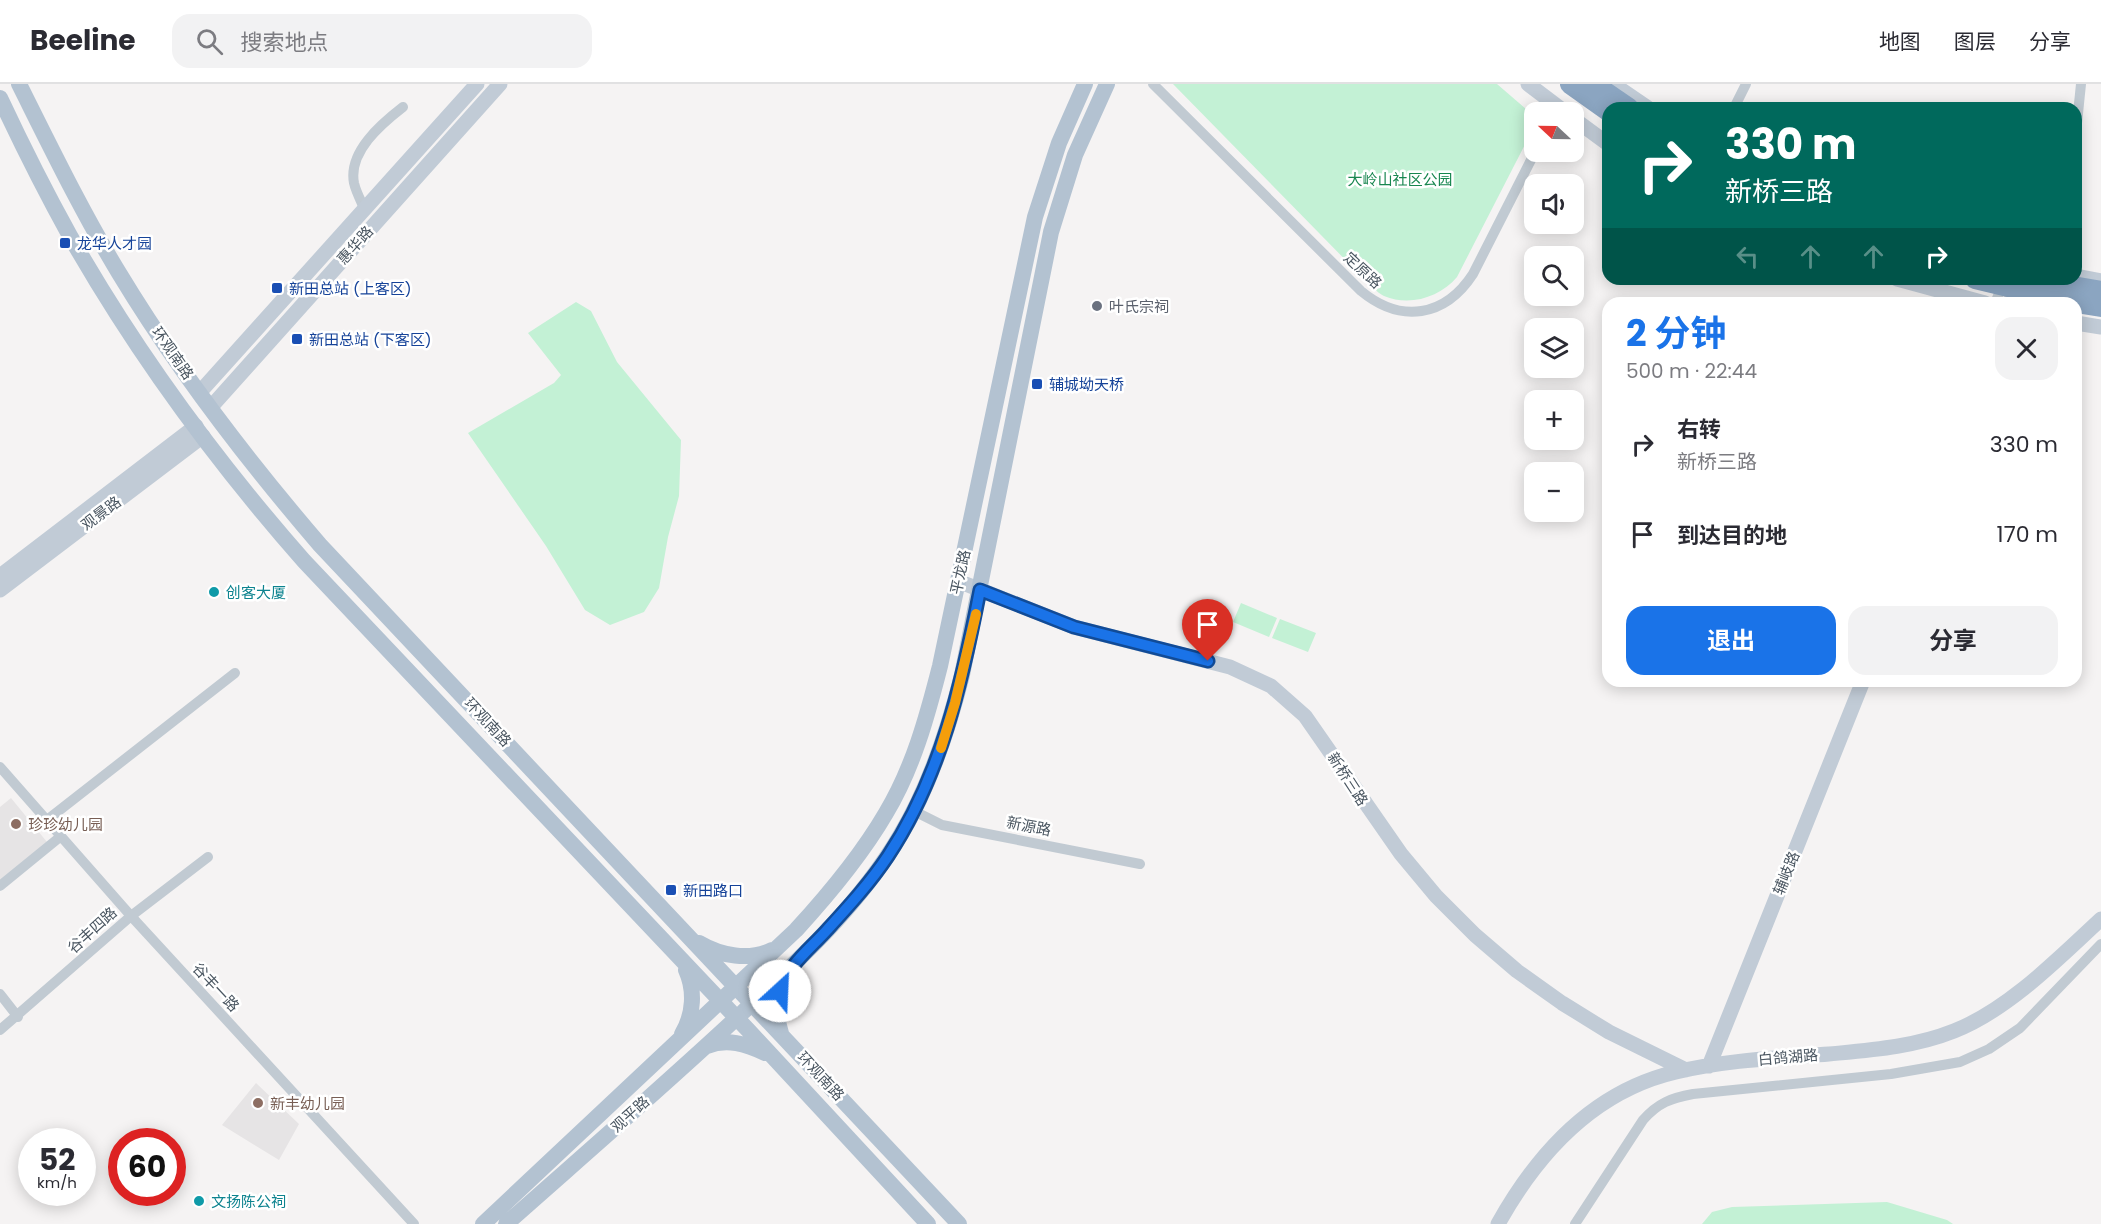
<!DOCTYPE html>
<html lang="zh">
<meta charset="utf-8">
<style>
body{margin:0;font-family:Poppins,"Noto Sans SC",sans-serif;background:#f2f2f3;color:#2b2b33;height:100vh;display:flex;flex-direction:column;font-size:22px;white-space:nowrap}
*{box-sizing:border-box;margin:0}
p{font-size:20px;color:#7c7c81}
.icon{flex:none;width:33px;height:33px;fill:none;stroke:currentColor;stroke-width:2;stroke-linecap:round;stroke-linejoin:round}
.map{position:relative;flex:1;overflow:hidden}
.drawer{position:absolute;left:1602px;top:213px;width:480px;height:390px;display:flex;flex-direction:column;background:#fff;border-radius:18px;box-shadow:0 3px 15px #0003}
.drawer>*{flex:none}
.top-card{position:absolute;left:1602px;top:18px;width:480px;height:183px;border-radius:18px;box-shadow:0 3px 15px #0003;background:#00695c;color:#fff;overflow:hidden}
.needle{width:39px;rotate:292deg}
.buttons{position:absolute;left:1524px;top:18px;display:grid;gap:12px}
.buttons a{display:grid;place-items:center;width:60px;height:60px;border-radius:12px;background:#fff;box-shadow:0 3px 15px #0003;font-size:30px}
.speed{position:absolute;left:18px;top:1044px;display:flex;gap:12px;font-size:30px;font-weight:700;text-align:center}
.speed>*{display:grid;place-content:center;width:78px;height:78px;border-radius:50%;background:#fff;box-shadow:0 3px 15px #0003;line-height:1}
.speed small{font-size:15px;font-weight:400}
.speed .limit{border:9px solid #d22;background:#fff;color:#111}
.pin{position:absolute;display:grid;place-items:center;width:51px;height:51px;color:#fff;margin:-62px -26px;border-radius:50% 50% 50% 0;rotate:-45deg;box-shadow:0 0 6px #0007}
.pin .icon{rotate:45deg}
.me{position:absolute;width:66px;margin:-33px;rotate:25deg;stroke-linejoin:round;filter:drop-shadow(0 0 4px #0008)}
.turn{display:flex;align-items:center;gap:21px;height:126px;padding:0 24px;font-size:27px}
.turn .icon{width:78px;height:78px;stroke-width:2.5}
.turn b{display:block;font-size:42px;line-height:51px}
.lanes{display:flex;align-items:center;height:57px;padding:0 24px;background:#0003;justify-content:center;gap:30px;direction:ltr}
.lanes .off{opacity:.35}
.round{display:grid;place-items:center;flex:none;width:63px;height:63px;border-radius:18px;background:#f2f2f3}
.head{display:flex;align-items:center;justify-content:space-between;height:102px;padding:0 24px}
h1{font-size:36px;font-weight:700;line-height:45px;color:#1a73e8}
.primary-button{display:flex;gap:12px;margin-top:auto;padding:12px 24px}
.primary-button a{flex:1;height:69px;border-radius:18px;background:#1a73e8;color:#fff;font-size:24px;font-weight:700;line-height:69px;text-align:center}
.primary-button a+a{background:#f2f2f3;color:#2b2b33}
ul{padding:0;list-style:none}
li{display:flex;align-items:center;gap:18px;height:90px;padding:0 24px}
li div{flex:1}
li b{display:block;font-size:22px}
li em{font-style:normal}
header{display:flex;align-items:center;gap:36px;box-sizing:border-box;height:84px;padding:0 30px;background:#fff;border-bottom:2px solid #e1e1e2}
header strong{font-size:28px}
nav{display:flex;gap:33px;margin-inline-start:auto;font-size:21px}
.search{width:420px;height:54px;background:#f2f2f3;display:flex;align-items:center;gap:15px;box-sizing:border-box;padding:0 21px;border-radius:18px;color:#7c7c81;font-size:22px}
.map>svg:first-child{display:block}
</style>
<header>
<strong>Beeline</strong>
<div class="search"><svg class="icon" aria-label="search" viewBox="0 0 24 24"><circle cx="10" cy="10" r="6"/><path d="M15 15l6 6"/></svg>搜索地点</div>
<nav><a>地图</a><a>图层</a><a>分享</a></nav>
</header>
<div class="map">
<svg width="2101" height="1140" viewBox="0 0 2101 1140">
<rect width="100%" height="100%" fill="#f5f3f3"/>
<path fill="#e6e4e5" d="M11,714L47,758L0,797V723Z
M256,999L299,1040L279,1076L222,1041Z"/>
<path fill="#c3f1d5" d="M1173,0H1497L1534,32V43L1457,193C1440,213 1410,223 1384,212C1379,210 1374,204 1369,200Z
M576,218L591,227L617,278L681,356L679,412L668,453L659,504L644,528L610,541L585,526L546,462L468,349L554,299L561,291L528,249Z
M1241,519L1277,534L1269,553L1233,538Z
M1280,535L1316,549L1308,568L1272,554Z
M1887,1118L1947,1136L1953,1140H1702L1712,1128L1732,1123Z"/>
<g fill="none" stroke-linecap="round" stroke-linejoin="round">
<path stroke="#c1cad2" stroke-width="10" d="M1153,0L1361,207C1401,240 1445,233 1473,190L1535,68
M1734,24L1746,0
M2076,49L2081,0
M365,126C361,117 356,108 354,99C348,68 381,40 403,23
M1995,219L2004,198
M2007,219L2017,195
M0,683L131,832L414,1140
M914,727L942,741L1140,780
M47,736L235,589
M0,802L60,753
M0,910L18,933
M0,946L131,832L208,773
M1575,1140L1643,1036C1658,1019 1671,1014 1693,1010L1891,990L1960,978L1989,965L2020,944L2101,860"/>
<path stroke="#c1cbd6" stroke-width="15" d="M1528,0L1565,28
M1613,0L1648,24
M1574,35L1608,60
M2076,192L2101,197
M1897,195L1985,219
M2076,239L2101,243
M200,308L477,0
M211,323L500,0
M0,492L196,342
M958,497L1074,543L1230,583L1271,602L1305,632L1401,770L1436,812L1475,851L1517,887L1562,919L1609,948L1686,986
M0,506L203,352
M1709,982L1863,597
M1498,1140C1537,1070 1594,1007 1676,988C1726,976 1778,974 1829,970C1871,966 1914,963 1954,947C2008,926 2059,874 2101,835"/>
<path stroke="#b3c2d1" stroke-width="16" d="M19,0C51,64 82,128 119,189C177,285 247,376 320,461L959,1140
M0,14C22,61 45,107 70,152C136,268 216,377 304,477L749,947L928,1140
M699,859C721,872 749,877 772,866
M781,949C774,930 779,907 787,889
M682,950C694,930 695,906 686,886
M707,962C727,954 746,960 765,969
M483,1140L796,846C829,810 861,772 886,729C913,684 927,633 940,582L1035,133L1059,59L1085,0
M506,1140C585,1070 666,1000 743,928C801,874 860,820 900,752C930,702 948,647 962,591L1051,148L1075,71L1107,0"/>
<path stroke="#8ba5c1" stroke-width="20" d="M1570,0L1608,27
M1594,0L1629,24
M1975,195L2075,219
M2032,195L2101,207
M2076,219L2101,223"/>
</g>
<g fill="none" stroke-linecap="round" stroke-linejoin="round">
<defs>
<path id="route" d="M780,907C788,881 809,866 827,846C848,823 870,799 888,772C941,692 962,599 980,506L1074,543L1208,577"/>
</defs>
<use href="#route" stroke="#114b97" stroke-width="15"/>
<use href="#route" stroke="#1a73e8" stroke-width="10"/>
<path stroke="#f59e0b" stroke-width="10" d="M941,664L955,619L976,530"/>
</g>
<g fill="#1a4fb4" stroke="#fff" stroke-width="2">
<rect x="59" y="153" width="12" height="12" rx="3"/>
<rect x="271" y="198" width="12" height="12" rx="3"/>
<rect x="291" y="249" width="12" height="12" rx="3"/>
<rect x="1031" y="294" width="12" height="12" rx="3"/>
<rect x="665" y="800" width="12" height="12" rx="3"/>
</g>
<circle fill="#6b7280" stroke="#fff" stroke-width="2" cx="1097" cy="222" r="6"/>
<g fill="#0f9aa8" stroke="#fff" stroke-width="2">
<circle cx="214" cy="508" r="6"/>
<circle cx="199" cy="1117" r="6"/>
</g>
<g fill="#8d6e63" stroke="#fff" stroke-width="2">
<circle cx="16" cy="740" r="6"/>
<circle cx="258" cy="1019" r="6"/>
</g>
<g text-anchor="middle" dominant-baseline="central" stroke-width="5" stroke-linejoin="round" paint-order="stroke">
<g font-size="15" fill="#17864f" stroke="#fff">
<text x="1400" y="95">大岭山社区公园</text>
</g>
<g font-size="15" fill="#164399" stroke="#fff" text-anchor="start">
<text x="77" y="159">龙华人才园</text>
<text x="289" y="204">新田总站 (上客区)</text>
<text x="309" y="255">新田总站 (下客区)</text>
<text x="1049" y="300">辅城坳天桥</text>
<text x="683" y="806">新田路口</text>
</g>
<g font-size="15" fill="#4a5661" stroke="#fff">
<text transform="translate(355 161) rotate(-48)">惠华路</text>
<text transform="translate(1363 186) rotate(43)">定原路</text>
<text transform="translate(173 269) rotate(55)">环观南路</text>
<text transform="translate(101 429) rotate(-37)">观景路</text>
<text transform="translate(960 488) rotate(-78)">平龙路</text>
<text transform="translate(488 638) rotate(47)">环观南路</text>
<text transform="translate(1348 695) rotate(57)">新桥三路</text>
<text transform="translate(1029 742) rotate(11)">新源路</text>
<text transform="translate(1786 789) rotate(-68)">辅岐路</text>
<text transform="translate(92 846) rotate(-42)">谷丰四路</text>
<text transform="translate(216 903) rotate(47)">谷丰一路</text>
<text transform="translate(1788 973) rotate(-5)">白鸽湖路</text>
<text transform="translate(821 992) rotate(47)">环观南路</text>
<text transform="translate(630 1030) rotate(-42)">观平路</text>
</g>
<g font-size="15" fill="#5b616d" stroke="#fff" text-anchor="start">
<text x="1109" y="222">叶氏宗祠</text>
</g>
<g font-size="15" fill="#0d838f" stroke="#fff" text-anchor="start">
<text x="226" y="508">创客大厦</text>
<text x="211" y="1117">文扬陈公祠</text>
</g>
<g font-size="15" fill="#785e54" stroke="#fff" text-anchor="start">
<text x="28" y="740">珍珍幼儿园</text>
<text x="270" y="1019">新丰幼儿园</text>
</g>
</g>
</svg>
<div class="buttons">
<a><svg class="needle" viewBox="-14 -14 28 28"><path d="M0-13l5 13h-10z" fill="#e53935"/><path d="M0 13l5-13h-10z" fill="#7c7c81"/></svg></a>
<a><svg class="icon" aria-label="sound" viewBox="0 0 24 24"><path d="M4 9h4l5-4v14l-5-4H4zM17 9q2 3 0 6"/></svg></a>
<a><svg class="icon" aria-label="search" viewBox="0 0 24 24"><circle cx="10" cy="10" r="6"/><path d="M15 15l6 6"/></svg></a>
<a><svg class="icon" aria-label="layers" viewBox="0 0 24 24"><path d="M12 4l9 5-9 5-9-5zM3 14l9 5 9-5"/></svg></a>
<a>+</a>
<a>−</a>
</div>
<div class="speed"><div>52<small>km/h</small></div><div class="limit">60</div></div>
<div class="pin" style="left:1208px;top:577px;background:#d93025"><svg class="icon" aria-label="arrive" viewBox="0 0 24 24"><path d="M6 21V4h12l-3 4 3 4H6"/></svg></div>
<svg class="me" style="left:780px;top:907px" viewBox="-20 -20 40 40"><circle r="19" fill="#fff"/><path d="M0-13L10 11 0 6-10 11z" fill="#1a73e8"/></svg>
<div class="top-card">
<div class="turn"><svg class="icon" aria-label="right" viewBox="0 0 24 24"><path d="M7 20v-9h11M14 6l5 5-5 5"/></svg><div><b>330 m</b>新桥三路</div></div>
<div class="lanes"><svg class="icon off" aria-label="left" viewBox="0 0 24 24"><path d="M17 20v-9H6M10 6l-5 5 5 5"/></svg><svg class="icon off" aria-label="ahead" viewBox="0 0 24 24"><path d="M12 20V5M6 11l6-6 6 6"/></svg><svg class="icon off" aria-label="ahead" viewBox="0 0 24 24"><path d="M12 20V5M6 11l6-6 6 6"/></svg><svg class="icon" aria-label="right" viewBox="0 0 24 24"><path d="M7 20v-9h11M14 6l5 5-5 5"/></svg></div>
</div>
<section class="drawer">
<div class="head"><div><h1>2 分钟</h1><p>500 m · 22:44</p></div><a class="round"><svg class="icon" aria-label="close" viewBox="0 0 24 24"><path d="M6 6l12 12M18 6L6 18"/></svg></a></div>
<ul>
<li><svg class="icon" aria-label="right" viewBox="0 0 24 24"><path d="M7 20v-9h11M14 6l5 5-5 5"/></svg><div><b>右转</b><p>新桥三路</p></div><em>330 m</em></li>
<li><svg class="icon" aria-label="arrive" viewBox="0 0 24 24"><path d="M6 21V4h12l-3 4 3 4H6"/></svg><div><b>到达目的地</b></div><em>170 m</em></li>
</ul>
<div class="primary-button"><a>退出</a><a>分享</a></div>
</section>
</div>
